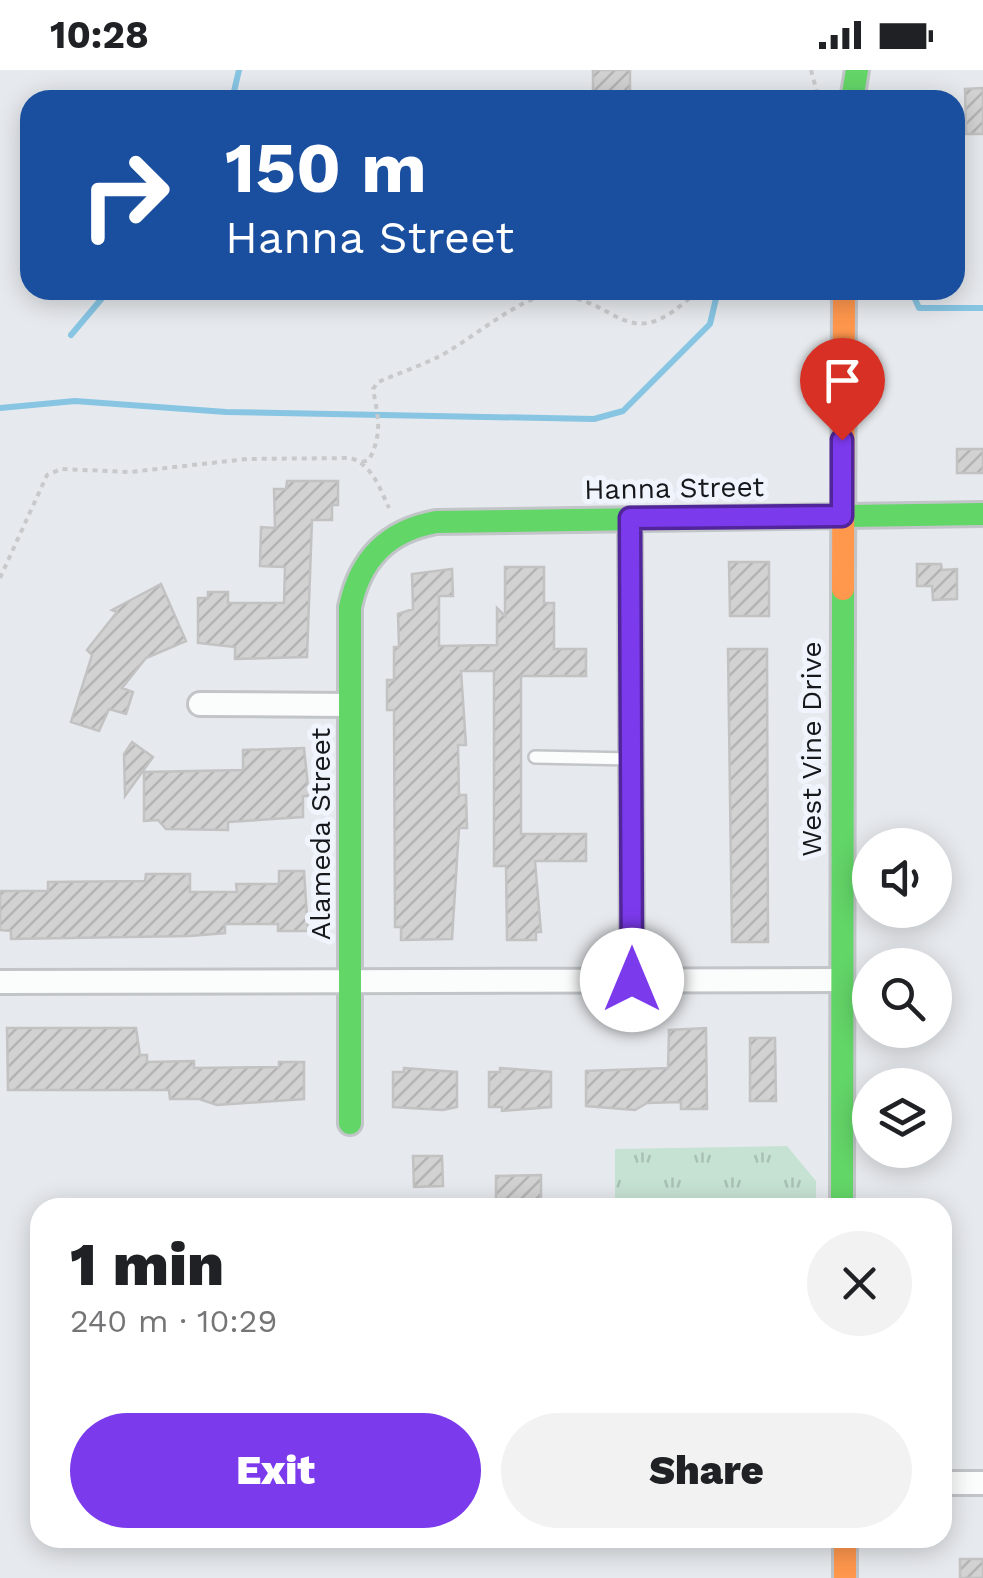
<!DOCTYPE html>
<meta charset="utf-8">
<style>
body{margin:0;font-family:"Work Sans",sans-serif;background:#f2f2f2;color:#202124;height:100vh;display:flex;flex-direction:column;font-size:38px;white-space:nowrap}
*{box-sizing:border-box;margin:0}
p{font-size:32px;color:#757577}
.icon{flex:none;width:55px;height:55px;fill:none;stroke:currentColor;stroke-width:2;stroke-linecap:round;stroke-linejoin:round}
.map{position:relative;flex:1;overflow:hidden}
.sheet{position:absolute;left:30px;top:1128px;width:922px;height:350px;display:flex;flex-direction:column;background:#fff;border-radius:30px;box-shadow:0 5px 25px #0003}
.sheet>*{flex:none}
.hud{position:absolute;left:20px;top:20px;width:945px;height:210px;border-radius:30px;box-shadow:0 5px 25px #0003;background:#1a4fa0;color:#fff;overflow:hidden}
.buttons{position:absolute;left:852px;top:758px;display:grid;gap:20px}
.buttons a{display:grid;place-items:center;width:100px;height:100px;border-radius:50%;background:#fff;box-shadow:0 5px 25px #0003;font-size:50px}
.pin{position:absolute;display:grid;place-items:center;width:85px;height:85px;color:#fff;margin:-102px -42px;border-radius:50% 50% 50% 0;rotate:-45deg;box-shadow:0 0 10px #0007}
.pin .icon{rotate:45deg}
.me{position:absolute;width:110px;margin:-55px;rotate:0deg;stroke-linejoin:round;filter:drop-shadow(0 0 8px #0008)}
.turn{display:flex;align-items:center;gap:35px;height:210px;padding:0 40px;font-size:45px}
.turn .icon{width:130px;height:130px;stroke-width:2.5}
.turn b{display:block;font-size:70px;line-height:85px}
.round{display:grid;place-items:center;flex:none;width:105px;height:105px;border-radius:52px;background:#f2f2f2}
.headline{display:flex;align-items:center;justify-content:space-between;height:170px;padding:0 40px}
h1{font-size:60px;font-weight:800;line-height:75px}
.action{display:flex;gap:20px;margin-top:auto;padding:20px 40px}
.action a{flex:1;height:115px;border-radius:60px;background:#7c3aed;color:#fff;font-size:40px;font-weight:800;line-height:115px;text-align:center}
.action a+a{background:#f2f2f2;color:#202124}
.status{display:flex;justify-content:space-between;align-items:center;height:70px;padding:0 50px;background:#fff;direction:ltr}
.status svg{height:28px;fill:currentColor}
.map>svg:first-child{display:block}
</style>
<div class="status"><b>10:28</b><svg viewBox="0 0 49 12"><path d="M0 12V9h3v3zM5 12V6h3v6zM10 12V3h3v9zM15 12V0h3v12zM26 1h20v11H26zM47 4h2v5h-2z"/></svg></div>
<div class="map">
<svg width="983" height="1508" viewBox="0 0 983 1508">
<defs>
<pattern id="grass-tufts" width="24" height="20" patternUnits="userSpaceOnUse" patternTransform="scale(2.5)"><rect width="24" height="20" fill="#c6e2d3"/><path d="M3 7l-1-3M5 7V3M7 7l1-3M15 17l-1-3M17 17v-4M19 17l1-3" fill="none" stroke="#a9c1b5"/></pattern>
<pattern id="building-hatch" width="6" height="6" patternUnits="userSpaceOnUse" patternTransform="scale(2.5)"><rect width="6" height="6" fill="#d2d2d2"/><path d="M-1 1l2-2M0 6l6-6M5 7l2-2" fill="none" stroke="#b4b4b4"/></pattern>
</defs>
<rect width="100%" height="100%" fill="#e6e9ed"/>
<path fill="url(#grass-tufts)" d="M787,1076L816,1111V1137H615V1079Z"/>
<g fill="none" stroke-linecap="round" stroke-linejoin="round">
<path stroke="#87c5e3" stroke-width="6" d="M232,30L239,0
M911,220L919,238H983
M71,265L109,220
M0,338L75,331L226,342L594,349L623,341L710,254L718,220"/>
</g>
<path fill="url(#building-hatch)" stroke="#c3c2c3" stroke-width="2.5" d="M593,0H630V30H593Z
M983,18V64H966L965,19Z
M957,379H983V403H957Z
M287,411H338V435H332V450H312L307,587L235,589V577L198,573V528H208V522H228V533H284L285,497L260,496L261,457L275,458L274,419H286Z
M729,492H769V546H730Z
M917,494H941L942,500L957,499V529L933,530L932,516H917Z
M505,497H544V533H554V579H586V606H521V764H586V791H535L541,862H536V870H507L506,796H494V601H461L466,675H458L459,725H466L467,758H459L452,869L401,870V857H395L394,640H387V610H394V577H399L398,544L413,539L412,504L452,499L453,526H439V576L497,575V538L505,546Z
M161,514L186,571L146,588L122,618L133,622L126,644L109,639L99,661L71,652L92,585L87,580L117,542L112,540Z
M728,579H767L768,872H732Z
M132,672L153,687L125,726L124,684Z
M304,678L309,726H303V747L228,752V760L166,759L158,750L144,751V702L243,700V680Z
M279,801H304L308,861H278V854H225V863L190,866L11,869V861L0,860V821H48V812L145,811L146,804H190V822H237L236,814H279Z
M7,958H136L140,985H147V992L194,991V998L279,997V992H304V1029L217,1035L199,1029H170L169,1020H8Z
M706,958L707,1039H681V1032L647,1033L635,1040L586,1036V1001L668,998L669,960Z
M750,968H775L776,1031H750Z
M404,998L457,1002V1037L443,1040L393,1037V1002H404Z
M500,998L551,1002V1037L502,1041V1037H489V1002H500Z
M413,1086H442L443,1116L414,1117Z
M541,1105V1138H496V1106Z
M960,1489H983V1508H960Z"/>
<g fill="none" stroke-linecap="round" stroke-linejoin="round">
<defs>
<path id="lane" d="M535,687L631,689"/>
<path id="street" d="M630,449L632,910
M200,634L350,635
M0,912L841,910
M942,1413H983"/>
<path id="fast" d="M852,30L857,0
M350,1053V537C360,489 387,461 436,452L983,444
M842,1138L843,519"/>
<path id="slow" d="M843,519L844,220
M845,1468V1508"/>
</defs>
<use href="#lane" stroke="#c2c5c8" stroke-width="16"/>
<use href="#street" stroke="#c2c5c8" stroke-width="28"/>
<use href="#fast" stroke="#c2c5c8" stroke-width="28"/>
<use href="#slow" stroke="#c2c5c8" stroke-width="28"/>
<path stroke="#c8c9cb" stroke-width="4" stroke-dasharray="5 5" stroke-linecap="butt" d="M811,0L819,30
M362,392L369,390C383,363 378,347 373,319L378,312C397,304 417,297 436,288C466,274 521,225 551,225C621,226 625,292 698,220
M0,508L47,405L61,399L130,402L247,389L351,388C373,396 380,419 389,438"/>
<use href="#lane" stroke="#fbfcfc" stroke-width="11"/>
<use href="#street" stroke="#fbfcfc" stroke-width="22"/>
<use href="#fast" stroke="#63d668" stroke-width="22"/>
<use href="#slow" stroke="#ff974d" stroke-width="22"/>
</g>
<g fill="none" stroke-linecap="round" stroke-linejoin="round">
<defs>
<path id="route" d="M632,910L630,448L842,446V370"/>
</defs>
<use href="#route" stroke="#51269a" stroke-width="25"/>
<use href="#route" stroke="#7c3aed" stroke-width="18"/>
</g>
<g text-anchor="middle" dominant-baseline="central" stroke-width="10" stroke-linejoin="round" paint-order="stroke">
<g font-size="28" fill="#16181b" stroke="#f0f5fd">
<text transform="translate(674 418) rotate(-1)">Hanna Street</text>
<text transform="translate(811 679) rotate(-90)">West Vine Drive</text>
<text transform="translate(320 764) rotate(-90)">Alameda Street</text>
</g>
</g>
</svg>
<div class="buttons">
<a><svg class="icon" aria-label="sound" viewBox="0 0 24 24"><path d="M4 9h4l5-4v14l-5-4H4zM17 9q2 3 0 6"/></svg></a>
<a><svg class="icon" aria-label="search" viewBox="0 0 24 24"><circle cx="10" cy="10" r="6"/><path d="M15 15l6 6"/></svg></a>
<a><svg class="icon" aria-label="layers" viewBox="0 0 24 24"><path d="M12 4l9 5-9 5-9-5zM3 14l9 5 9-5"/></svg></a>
</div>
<div class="pin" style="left:842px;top:370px;background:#d93025"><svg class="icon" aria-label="arrive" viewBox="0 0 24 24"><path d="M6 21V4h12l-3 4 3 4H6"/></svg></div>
<svg class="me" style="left:632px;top:910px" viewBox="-20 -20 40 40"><circle r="19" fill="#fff"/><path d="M0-13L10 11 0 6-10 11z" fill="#7c3aed"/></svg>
<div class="hud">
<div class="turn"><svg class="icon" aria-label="right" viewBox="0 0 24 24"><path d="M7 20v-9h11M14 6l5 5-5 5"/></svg><div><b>150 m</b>Hanna Street</div></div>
</div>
<section class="sheet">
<div class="headline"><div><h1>1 min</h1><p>240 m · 10:29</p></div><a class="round"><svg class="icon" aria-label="close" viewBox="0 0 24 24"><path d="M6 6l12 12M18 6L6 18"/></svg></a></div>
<div class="action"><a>Exit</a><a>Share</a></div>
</section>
</div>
